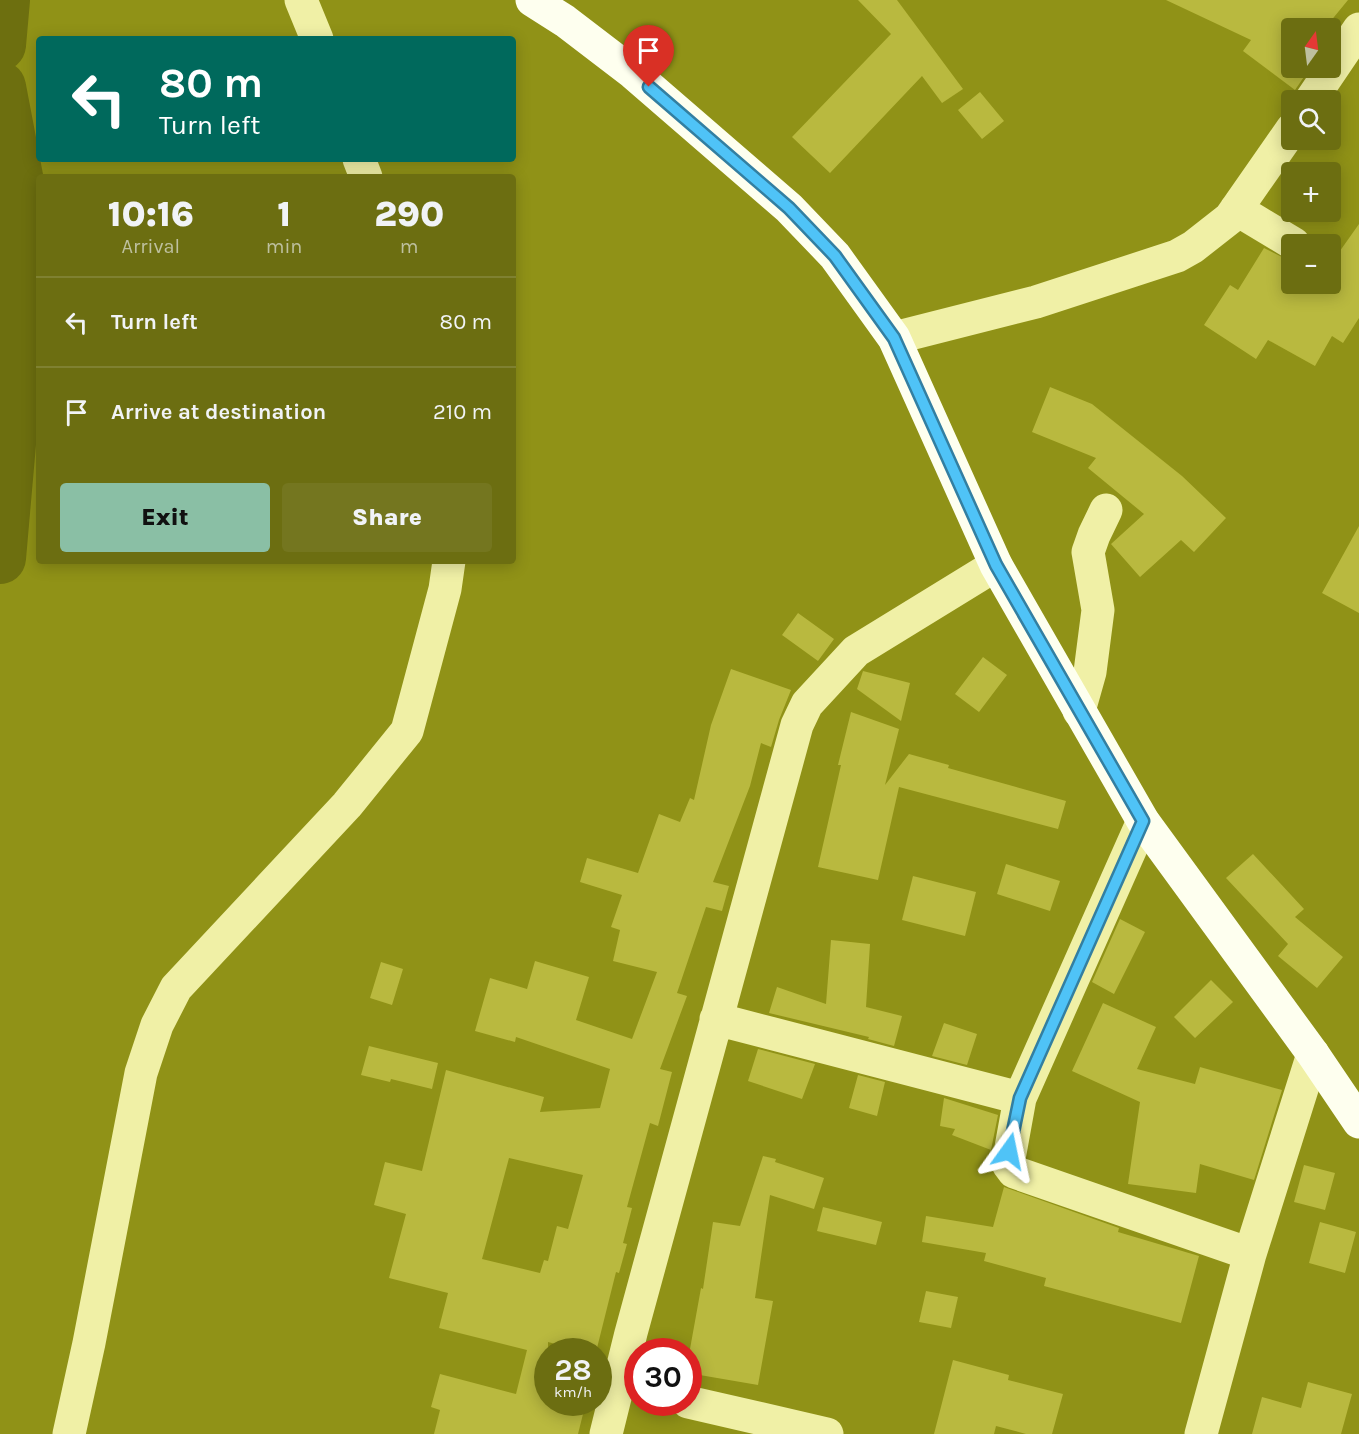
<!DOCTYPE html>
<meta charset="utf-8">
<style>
body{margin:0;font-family:Karla,sans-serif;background:#74761f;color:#f1f3f6;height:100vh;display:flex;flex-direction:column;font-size:22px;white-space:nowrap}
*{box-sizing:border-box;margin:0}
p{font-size:20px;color:#bec09f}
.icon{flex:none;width:33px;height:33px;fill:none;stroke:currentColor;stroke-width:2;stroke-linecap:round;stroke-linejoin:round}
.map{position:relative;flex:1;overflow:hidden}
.side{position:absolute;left:36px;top:174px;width:480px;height:390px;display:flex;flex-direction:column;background:#6c6e11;border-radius:6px;box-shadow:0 3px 15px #0003}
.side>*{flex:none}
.banner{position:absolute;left:36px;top:36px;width:480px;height:126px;border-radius:6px;box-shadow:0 3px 15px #0003;background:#00695c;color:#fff;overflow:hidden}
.needle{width:39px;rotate:14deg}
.tools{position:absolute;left:1281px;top:18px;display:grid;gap:12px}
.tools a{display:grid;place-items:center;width:60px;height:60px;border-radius:6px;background:#6c6e11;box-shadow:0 3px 15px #0003;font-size:30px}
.speed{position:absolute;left:534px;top:1338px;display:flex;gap:12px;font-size:30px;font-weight:700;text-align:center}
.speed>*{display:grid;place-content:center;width:78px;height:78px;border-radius:50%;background:#6c6e11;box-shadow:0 3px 15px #0003;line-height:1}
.speed small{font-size:15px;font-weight:400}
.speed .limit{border:9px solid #d22;background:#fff;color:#111}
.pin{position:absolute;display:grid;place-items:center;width:51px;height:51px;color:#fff;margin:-62px -26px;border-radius:50% 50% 50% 0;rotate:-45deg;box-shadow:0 0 6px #0007}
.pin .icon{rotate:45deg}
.me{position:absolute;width:66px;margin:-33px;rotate:12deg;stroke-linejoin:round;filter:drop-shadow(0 0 4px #0008)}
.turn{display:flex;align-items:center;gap:21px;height:126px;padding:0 24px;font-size:27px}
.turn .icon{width:78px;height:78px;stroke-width:2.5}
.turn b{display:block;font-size:42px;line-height:51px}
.eta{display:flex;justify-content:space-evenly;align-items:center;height:102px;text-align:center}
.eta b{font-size:36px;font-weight:800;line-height:42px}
.primary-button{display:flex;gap:12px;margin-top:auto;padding:12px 24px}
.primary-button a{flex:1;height:69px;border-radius:6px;background:#8abfa5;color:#111;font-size:24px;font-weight:800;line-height:69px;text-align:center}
.primary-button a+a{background:#74761f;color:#f1f3f6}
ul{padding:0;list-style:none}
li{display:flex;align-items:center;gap:18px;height:90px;padding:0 24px;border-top:2px solid #7f8131}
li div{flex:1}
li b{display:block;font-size:22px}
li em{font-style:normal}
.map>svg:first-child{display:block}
</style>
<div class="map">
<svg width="1359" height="1434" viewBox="0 0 1359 1434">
<rect width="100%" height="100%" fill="#909217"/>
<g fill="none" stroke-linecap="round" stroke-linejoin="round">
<path stroke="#6d6f0f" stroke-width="52" d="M0,45L4,0
M0,87L19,187L14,398L0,558"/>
</g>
<path fill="#b9b93f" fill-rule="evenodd" d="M858,0H897L963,89L942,103L922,76L830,173L792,137L891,34Z
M1166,0H1348L1325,28H1292V68H1310L1295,90L1243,51L1251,40Z
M980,92L1004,121L982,139L958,110Z
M1359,224V318L1343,343L1332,336L1315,366L1268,340L1256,359L1204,325L1230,285L1238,290L1264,248L1292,262V284H1330V265Z
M1050,387L1092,404L1182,476L1226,518L1194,552L1181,540L1140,577L1111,544L1144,514L1088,468L1096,458L1032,432Z
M1359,526V613L1322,593Z
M798,613L834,639L818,661L782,635Z
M983,657L1007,675L979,712L955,694Z
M731,669L791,690L779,720L771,747L761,743L750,786L713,882L729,886L722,911L706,907L677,993L687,996L660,1069L672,1072L658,1126L650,1123L627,1207L632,1208L623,1243L627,1244L619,1273L616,1272L596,1352H585L548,1342V1402H586L578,1434H434L440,1410L431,1407L440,1374L516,1394L527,1350L439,1328L448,1293L389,1278L406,1214L374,1205L385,1162L422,1171L446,1070L544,1097L540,1112L600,1108L610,1069L516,1037L515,1042L475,1031L490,978L527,989L535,961L589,977L576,1020L632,1039L657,972L613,961L620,930L611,927L622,895L580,882L587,858L638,873L659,814L680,822L690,798L694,800L711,725ZM509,1158L583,1175L568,1229L557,1226L548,1261L544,1260L540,1273L482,1259Z
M863,671L910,683L901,721L857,689Z
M851,712L899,729L885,785L909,754L949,765L948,768L1066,801L1058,829L899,787L878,880L818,867L841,765H838Z
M1253,854L1304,909L1295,917L1343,957L1317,988L1278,956L1288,944L1226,878Z
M1006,864L1060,881L1050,911L997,894Z
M913,876L976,892L965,936L902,920Z
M1120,919L1145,932L1114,994L1092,982Z
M831,940L870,944L866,1007L902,1016L894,1046L868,1039L869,1037L769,1013L777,987L826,1004Z
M381,962L403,969L392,1005L370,998Z
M1211,980L1233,1002L1195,1038L1174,1017Z
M1103,1003L1156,1027L1137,1069L1195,1084L1200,1067L1282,1090L1254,1180L1200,1164L1196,1193L1128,1184L1140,1102L1072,1071Z
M944,1023L977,1034L967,1065L932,1056Z
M369,1046L438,1063L432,1089L391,1079L390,1082L361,1075Z
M758,1049L815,1064L802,1099L748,1081Z
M858,1075L885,1082L877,1116L849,1108Z
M944,1098L998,1115L991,1150L952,1135L955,1129L940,1126Z
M763,1156L776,1159L775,1162L824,1178L814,1209L770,1195L755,1298L773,1301L758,1385L688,1373V1360L701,1288L703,1289L713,1222L740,1226Z
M1304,1165L1335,1173L1325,1210L1294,1202Z
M1004,1187L1119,1228L1118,1232L1199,1256L1181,1323L1044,1286L1046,1278L984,1261L986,1253L922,1242L926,1216L993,1227Z
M823,1207L882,1222L876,1245L817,1231Z
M1320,1222L1356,1232L1345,1273L1309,1263Z
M926,1291L958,1297L951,1328L919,1322Z
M953,1360L1009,1375L1008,1380L1063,1394L1052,1434H1026L996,1426L994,1434H934Z
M1308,1382L1352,1394L1341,1434H1252L1262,1397L1301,1408Z"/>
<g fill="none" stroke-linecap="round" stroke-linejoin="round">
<path stroke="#f0f0a6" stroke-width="33" d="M301,0L317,39
M1311,100L1359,29
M359,159L366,177
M1236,209L1294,244
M894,338L1036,302L1177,256L1193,247L1230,218L1292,129
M1079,711L1090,672L1098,610L1088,552L1094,535L1106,510
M1143,821L1020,1098L1008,1164L1014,1172L1250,1254
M716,1019L1020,1098
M688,1402L827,1434
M69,1434L89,1343L141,1073L157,1025L176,988L347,805L407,731L445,589L449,561
M606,1434L631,1333L797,725L807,704L856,651L996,565
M1201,1434L1250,1254L1313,1054"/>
<path stroke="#feffef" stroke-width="33" d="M532,0L565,21L633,73L789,208L835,256L894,338L996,565L1143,821L1313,1054L1359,1122"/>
</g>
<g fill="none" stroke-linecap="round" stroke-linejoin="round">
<defs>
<path id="route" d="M649,87L789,208L835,256L894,338L996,565L1143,821L1020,1098L1009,1151"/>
</defs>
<use href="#route" stroke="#337fa1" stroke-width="15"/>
<use href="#route" stroke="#4fc3f7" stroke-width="10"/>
</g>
</svg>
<div class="tools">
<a><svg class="needle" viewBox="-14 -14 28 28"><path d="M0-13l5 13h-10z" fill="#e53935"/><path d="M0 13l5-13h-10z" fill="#bec09f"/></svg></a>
<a><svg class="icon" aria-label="search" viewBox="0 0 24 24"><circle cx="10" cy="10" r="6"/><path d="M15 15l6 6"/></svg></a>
<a>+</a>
<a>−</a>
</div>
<div class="speed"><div>28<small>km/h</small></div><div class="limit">30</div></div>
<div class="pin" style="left:649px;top:87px;background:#d93025"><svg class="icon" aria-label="arrive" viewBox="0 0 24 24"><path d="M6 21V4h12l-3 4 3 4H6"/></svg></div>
<svg class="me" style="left:1009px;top:1151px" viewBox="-20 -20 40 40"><path d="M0-17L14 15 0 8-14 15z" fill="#4fc3f7" stroke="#fff" stroke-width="4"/></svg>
<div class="banner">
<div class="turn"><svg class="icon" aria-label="left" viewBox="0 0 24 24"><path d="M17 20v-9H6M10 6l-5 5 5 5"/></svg><div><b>80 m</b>Turn left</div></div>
</div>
<section class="side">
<div class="eta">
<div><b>10:16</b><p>Arrival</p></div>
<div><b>1</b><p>min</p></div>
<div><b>290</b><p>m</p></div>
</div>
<ul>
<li><svg class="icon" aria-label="left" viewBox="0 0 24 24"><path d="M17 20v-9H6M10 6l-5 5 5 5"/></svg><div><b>Turn left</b></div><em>80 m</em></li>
<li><svg class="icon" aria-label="arrive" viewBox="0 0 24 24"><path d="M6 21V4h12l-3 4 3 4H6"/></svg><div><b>Arrive at destination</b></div><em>210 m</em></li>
</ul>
<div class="primary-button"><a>Exit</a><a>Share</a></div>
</section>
</div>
